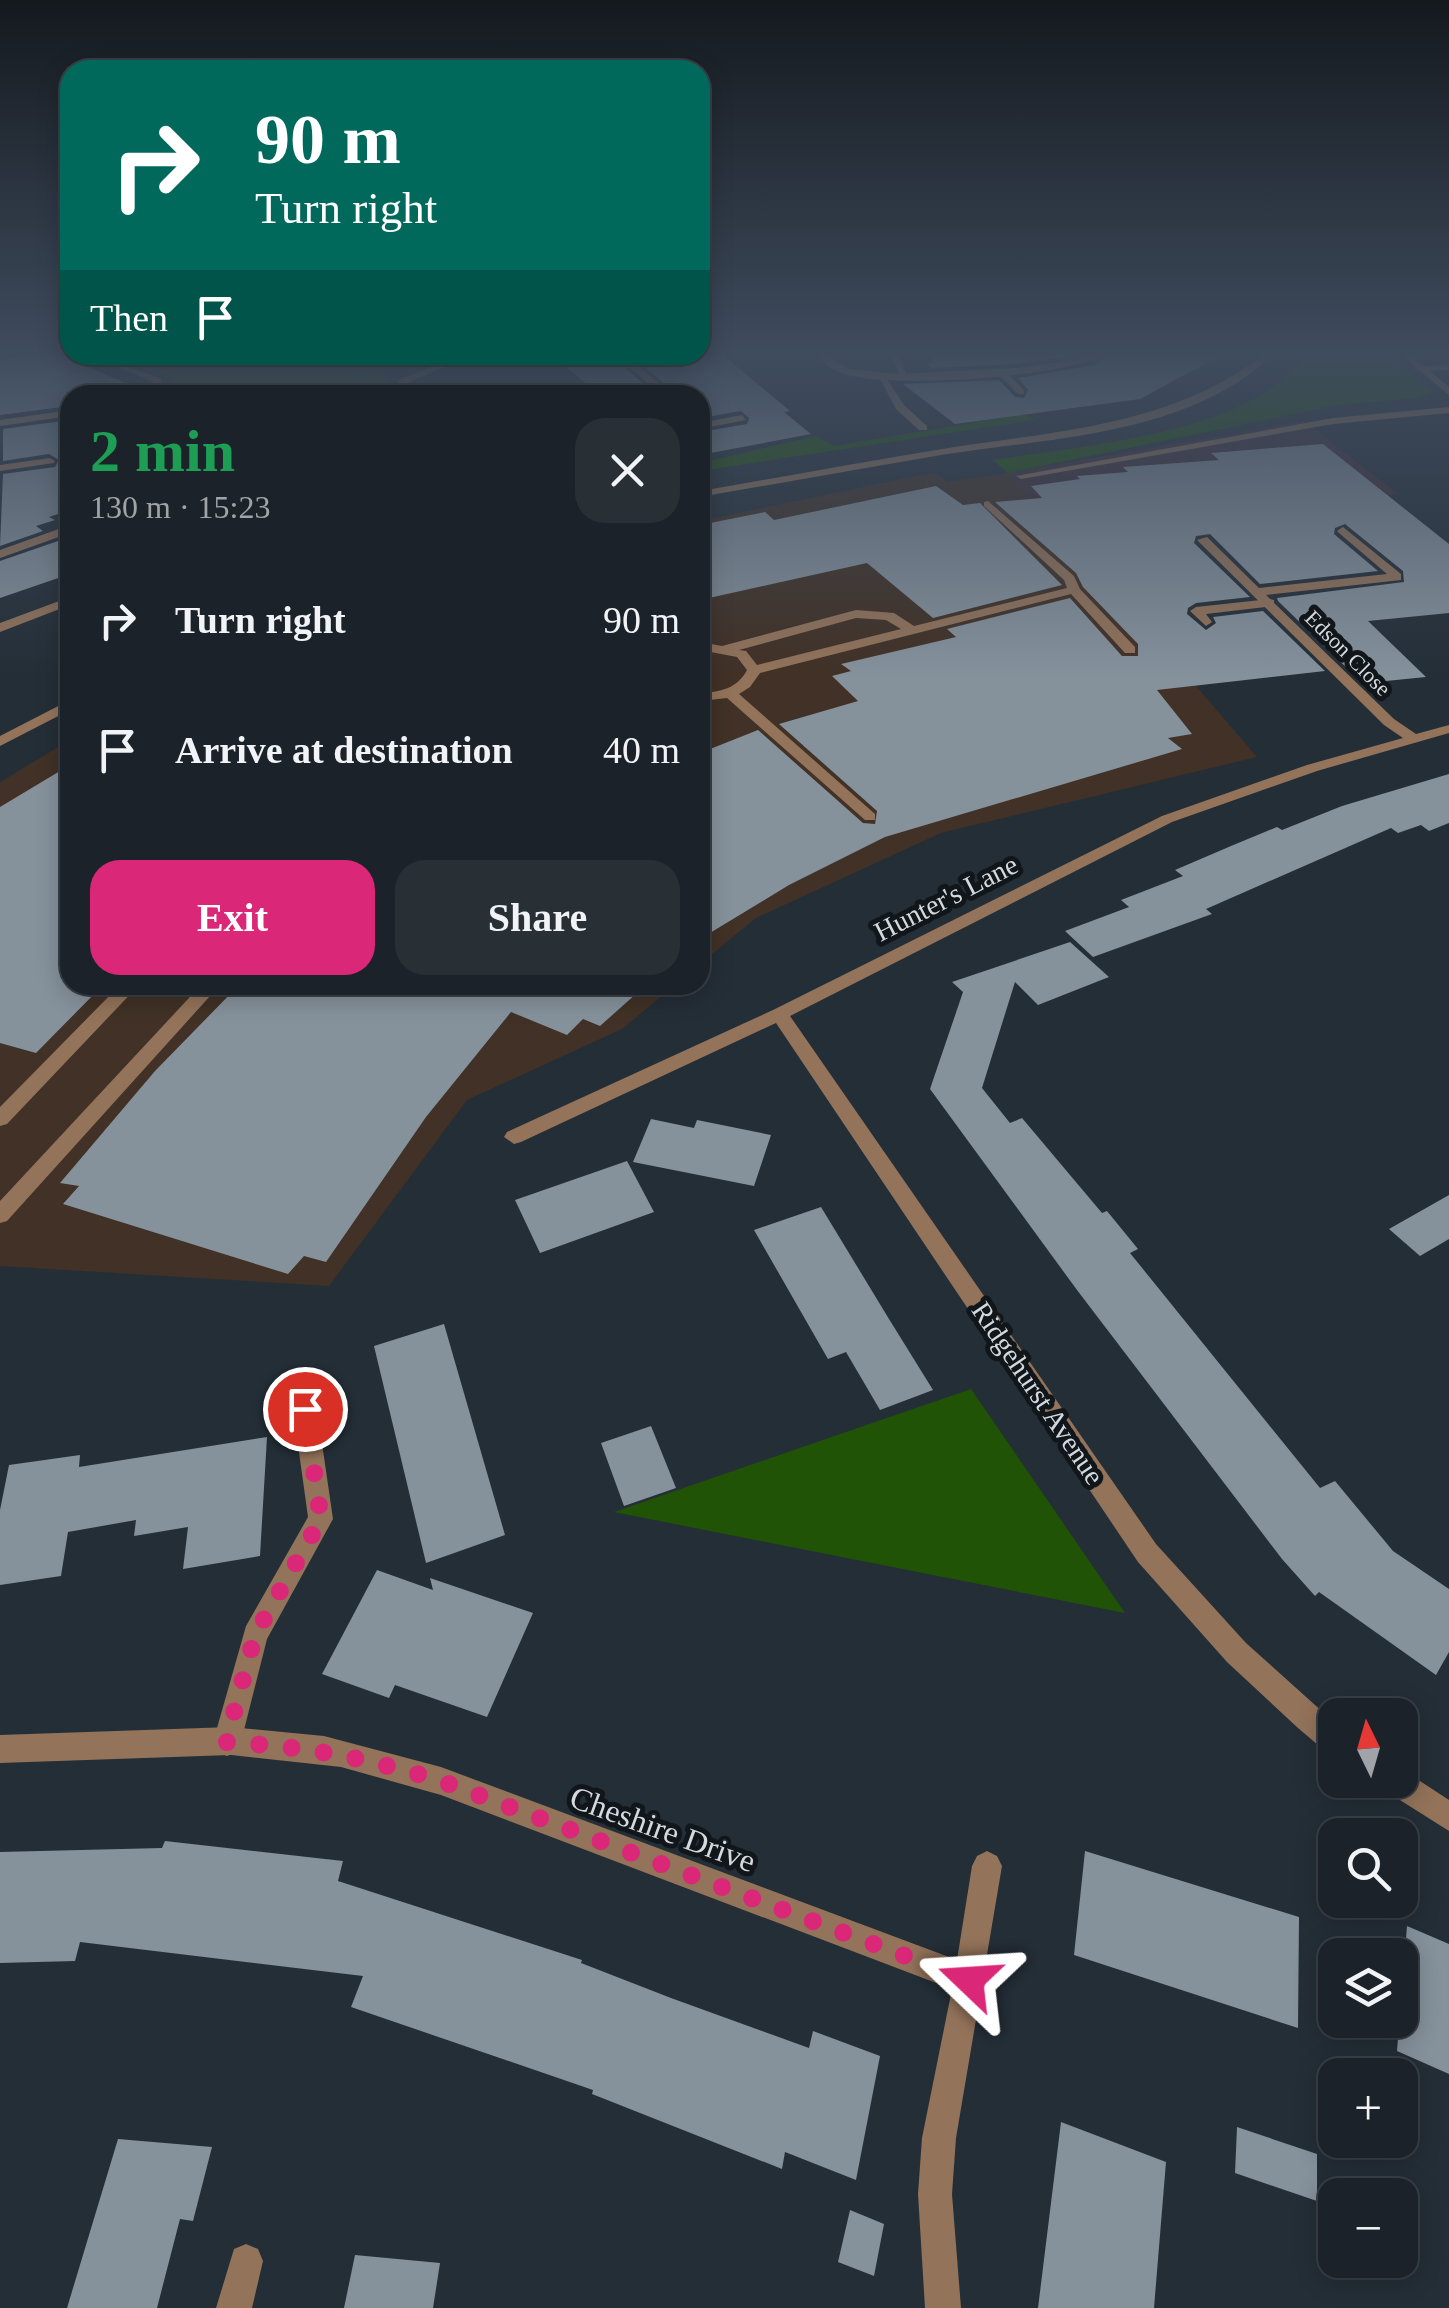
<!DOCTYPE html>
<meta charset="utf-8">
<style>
body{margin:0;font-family:Georgia,serif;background:#282f35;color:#f1f3f6;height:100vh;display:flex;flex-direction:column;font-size:38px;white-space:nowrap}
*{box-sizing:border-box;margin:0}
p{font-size:32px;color:#a0a4a8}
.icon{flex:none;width:55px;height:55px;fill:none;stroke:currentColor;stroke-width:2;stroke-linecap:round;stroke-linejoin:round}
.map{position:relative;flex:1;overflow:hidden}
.drawer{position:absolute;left:60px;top:385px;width:650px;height:610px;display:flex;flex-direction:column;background:#1b2229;border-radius:30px;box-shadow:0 5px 25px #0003,0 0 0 2px #393f46}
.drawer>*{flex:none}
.banner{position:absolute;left:60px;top:60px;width:650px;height:305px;border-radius:30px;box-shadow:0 5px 25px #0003,0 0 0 2px #393f46;background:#00695c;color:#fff;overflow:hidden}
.needle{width:65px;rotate:355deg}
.fabs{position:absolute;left:1318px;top:1698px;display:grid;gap:20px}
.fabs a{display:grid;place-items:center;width:100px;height:100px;border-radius:20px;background:#1b2229;box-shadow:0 5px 25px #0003,0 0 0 2px #393f46;font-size:50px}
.pin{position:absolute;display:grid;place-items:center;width:85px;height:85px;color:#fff;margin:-42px;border:5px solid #fff;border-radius:50%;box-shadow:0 2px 10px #0007}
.me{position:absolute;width:110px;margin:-55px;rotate:290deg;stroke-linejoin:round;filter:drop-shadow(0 0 8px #0008)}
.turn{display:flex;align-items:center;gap:35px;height:210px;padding:0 30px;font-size:45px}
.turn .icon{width:130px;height:130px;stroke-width:2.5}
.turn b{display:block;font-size:70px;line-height:85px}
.then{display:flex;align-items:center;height:95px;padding:0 30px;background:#0003;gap:20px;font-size:38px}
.round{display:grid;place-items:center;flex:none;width:105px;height:105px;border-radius:30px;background:#282f35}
.overview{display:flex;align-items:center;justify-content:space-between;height:170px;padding:0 30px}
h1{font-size:60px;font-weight:800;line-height:75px;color:#1e9e55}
.button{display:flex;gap:20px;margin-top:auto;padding:20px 30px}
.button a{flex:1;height:115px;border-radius:30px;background:#db2777;color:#fff;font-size:40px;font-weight:800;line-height:115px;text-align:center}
.button a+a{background:#282f35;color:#f1f3f6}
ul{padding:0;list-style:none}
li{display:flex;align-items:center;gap:30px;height:130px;padding:0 30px}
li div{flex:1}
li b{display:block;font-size:38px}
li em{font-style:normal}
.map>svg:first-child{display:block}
</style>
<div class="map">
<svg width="1449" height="2308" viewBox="0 0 1449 2308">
<rect width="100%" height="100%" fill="#242e37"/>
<path fill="#413126" d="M935,472L947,482L1008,473L1068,547L1129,608L1257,757L941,833L756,918L700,964V521Z
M70,740V985H675L622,1029L467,1100L329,1286L0,1266V782Z"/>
<path fill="#402e38" d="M1304,421L1398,494L1355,499L1382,521L1068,547L1008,473Z"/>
<path fill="#205306" d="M116,355H337L348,372L379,368L388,380L374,395H198L171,383L172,378Z
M1304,355H1389L1432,392L1417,398L1337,405L1008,473L993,460C1079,446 1254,434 1304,355Z
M1025,414L1035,420L700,471V463L816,436L834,446Z
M971,1389L1125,1613L614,1512Z"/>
<path fill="#85919b" d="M19,355H61L139,389L130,395H70V406L0,415V361Z
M552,355H611L651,391L600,395Z
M631,355H723L790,411L784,412L811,434L700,455V432L747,424L749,418L741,411L700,418V395H677Z
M930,355H1076L1016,364L931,368L928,363H933Z
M1108,355H1221L1140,399L955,424L903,384L999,380L1015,397L1024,398L1028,390L1018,378L1095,365Z
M70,420V510L49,517L55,520L36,526L43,531L0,546L3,474L55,467L59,460L49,454L3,461V429Z
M1323,444L1449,544V613L1368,621L1426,677L1376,682L1361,667L1348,669L1278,601L1277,598L1404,582L1403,571L1345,524L1335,528L1334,534L1378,571L1260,584L1210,534L1196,536L1194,543L1250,597L1196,603L1188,608L1187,614L1206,630L1216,623L1213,617L1263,611L1325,671L1157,690L1192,734L1168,738L1182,749L885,837L789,885L700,939V753L758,730L863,823L875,824L877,811L779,724L858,701L832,676L851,671L841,664L956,637L947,629L1070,598L1122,656H1138V644L1083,587L1076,573L995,502L1042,498L1031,486L1080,479L1077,476L1128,472L1123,467L1219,460L1211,453Z
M936,486L963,505L980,503L1062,585L933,618L867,563L700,600V525L765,512L774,520Z
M58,541L70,549V574L0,598V561Z
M70,765V985H103L36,1053L0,1043V807Z
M1449,774V823L1429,831L1421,825L1398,833L1391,828L1206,909L1212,914L1093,957L1065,931L1129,907L1121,900L1183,876L1175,870L1231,846L1277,827L1282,830L1342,806Z
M1070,942L1109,977L1038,1005L1015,982L982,1088L1010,1123L1022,1118L1102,1213L1107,1211L1138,1249L1130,1253L1320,1488L1335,1481L1393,1551L1449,1589V1652L1436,1675L1319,1592L1315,1596L1282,1559L1077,1290L930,1089L963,992L952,982Z
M239,985H646L600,1026L583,1019L567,1035L511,1012L426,1117L326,1262L304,1256L288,1274L63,1204L79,1186L60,1183L155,1071Z
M651,1119L694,1128L697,1120L771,1135L754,1186L633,1162Z
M627,1161L654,1212L540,1253L515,1200Z
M1449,1195V1239L1420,1256L1389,1229Z
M821,1207L889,1319L933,1390L880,1410L846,1352L828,1359L754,1230Z
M444,1324L505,1535L426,1563L374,1346Z
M651,1426L676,1488L624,1506L601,1443Z
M267,1437L260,1556L183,1569L188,1527L134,1536L136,1520L68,1532L61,1576L0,1585V1510L9,1465L80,1455L79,1467Z
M377,1570L433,1590L430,1578L533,1613L487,1717L395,1685L389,1698L322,1674Z
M165,1841L343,1861L338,1881L582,1960L581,1963L671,1998L809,2048L813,2031L880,2056L856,2180L785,2152L782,2169L592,2094L593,2090L351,2007L363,1976L80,1942L75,1961L0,1963V1852L162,1848Z
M1085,1851L1299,1917L1298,2028L1074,1955Z
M1407,1926L1449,1944V2074L1397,2051Z
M1061,2122L1166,2162L1154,2308H1038Z
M1237,2127L1317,2154V2201L1235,2173Z
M118,2139L212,2147L193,2221L180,2219L157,2308H67Z
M850,2210L884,2224L874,2276L838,2262Z
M355,2255L440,2263L433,2308H344Z"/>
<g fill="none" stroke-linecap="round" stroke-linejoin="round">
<path fill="#93735a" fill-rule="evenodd" d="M95,355H106L107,357L102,360Z
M890,355H899L908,378H902Z
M1080,355H1093L1098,359L1093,362Z
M120,364L160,378L164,389L156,391L153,382L120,368Z
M997,369H1003L1024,390V394H1018L997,373Z
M878,375H884L904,405L927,426V430H919L896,409Z
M1449,407V413L1333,424L1021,479L1016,476L1333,418Z
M742,415L746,420L700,429V423Z
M50,458L55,461L54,463L0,471V465Z
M988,501L1074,576L1080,589L1135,647V653H1125L1071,594L760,673L750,687L739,694L875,814V820H865L727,698L700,701V693C720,692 737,689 747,670L737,657L700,650V642L722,646L856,610L894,613L914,626L1067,588L1064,580L984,506V502ZM856,618L886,620L901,629L757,665L746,651L739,650Z
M70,597V605L0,632V623Z
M1270,599L1274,600V606L1206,614L1212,622L1206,626L1190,611L1196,607Z
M120,985H139L7,1124L0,1126V1107Z
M201,985H220L7,1221L0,1223V1201Z
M305,1399L313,1402L317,1409L333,1519L267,1639L241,1742L237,1752L227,1756L217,1752L213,1742L246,1626L308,1517L293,1409L297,1402Z
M246,2244L258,2249L263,2261L252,2308H216L234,2249Z"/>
<path fill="#93735a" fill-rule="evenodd" d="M459,355H472L407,383L396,395H386L401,379Z
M615,355H625L673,395H662Z
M817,355H827L849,369L897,374L1016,368L1105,355C1062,377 888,390 842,373C832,370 824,363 817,355Z
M1449,364V370L1419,371L1414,368Z
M159,386L179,395L159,392L134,395Z
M70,410V416L0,426V420Z
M700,421L705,423V427L700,428Z
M70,525V533L0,558V550Z
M1343,527L1401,574V580L1266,595L1394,719L1416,734L1449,725V733L1317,771L1172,822L790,1016L1156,1544L1246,1643L1335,1723V1755L1325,1751L1298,1728L1227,1662L1138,1562L776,1023L521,1142L514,1144L504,1137L507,1132L773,1010L1162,816L1307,765L1403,738L1384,725L1197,540L1207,537L1259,588L1387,574L1339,533L1337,531Z
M231,1727L324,1736L441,1767L957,1960L972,1866L977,1856L987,1851L997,1856L1002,1866L956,2138L952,2194L961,2308H925L918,2194L922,2138L952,1989L441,1795L341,1767L231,1755L0,1763V1735Z
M1400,1768L1449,1800V1831L1384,1790L1380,1780H1400Z"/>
<path fill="#93735a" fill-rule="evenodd" d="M1263,355H1273C1185,436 1053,437 941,455C861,469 780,483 700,497V491C781,477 862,462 942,449C1054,431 1170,427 1263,355Z
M1401,355H1411L1449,387V395Z
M70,700V710L0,746V736Z"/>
</g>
<linearGradient id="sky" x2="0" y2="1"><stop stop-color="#14191e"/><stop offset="0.52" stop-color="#3f4c5e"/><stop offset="1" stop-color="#3f4c5e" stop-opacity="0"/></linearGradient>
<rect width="1449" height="679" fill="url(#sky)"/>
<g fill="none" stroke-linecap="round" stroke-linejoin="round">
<path stroke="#db2777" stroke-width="18" stroke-dasharray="0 32.4" d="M305,1409L321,1519L255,1635L226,1742C309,1747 362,1757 441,1781L969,1980"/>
</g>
<g text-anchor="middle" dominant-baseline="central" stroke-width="10" stroke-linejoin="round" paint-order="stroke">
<g font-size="22" fill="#d3d9df" stroke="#11161a">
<text transform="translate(1348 653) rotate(45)">Edson Close</text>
</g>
<g font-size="28" fill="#d3d9df" stroke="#11161a">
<text transform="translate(946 898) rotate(-27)">Hunter's Lane</text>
<text transform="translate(1038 1393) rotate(56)">Ridgehurst Avenue</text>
</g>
<g font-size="32" fill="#d3d9df" stroke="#11161a">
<text transform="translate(663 1829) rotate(20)">Cheshire Drive</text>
</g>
</g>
</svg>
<div class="fabs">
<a><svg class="needle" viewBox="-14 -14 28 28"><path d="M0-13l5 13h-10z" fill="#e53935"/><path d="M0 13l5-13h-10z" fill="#a0a4a8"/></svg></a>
<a><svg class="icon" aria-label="search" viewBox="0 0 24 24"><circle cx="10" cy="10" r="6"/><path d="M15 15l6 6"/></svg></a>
<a><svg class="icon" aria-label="layers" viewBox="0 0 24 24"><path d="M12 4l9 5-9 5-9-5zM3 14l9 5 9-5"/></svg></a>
<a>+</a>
<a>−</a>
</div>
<div class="pin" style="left:305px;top:1409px;background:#d93025"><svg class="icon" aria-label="arrive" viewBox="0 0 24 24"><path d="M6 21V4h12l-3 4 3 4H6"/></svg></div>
<svg class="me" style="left:969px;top:1980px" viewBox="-20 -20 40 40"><path d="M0-17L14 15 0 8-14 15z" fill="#db2777" stroke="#fff" stroke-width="4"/></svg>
<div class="banner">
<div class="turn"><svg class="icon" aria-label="right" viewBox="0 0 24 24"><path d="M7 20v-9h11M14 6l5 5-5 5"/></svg><div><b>90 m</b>Turn right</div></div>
<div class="then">Then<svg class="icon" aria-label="arrive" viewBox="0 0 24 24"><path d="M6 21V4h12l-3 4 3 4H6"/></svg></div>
</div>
<section class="drawer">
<div class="overview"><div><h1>2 min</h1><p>130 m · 15:23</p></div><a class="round"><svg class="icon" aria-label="close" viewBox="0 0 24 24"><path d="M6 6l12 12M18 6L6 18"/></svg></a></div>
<ul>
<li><svg class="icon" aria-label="right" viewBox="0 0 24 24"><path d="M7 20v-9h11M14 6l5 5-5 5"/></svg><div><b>Turn right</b></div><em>90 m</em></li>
<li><svg class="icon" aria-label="arrive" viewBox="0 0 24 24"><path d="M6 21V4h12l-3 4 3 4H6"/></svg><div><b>Arrive at destination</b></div><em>40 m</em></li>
</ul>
<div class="button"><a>Exit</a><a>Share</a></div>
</section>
</div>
